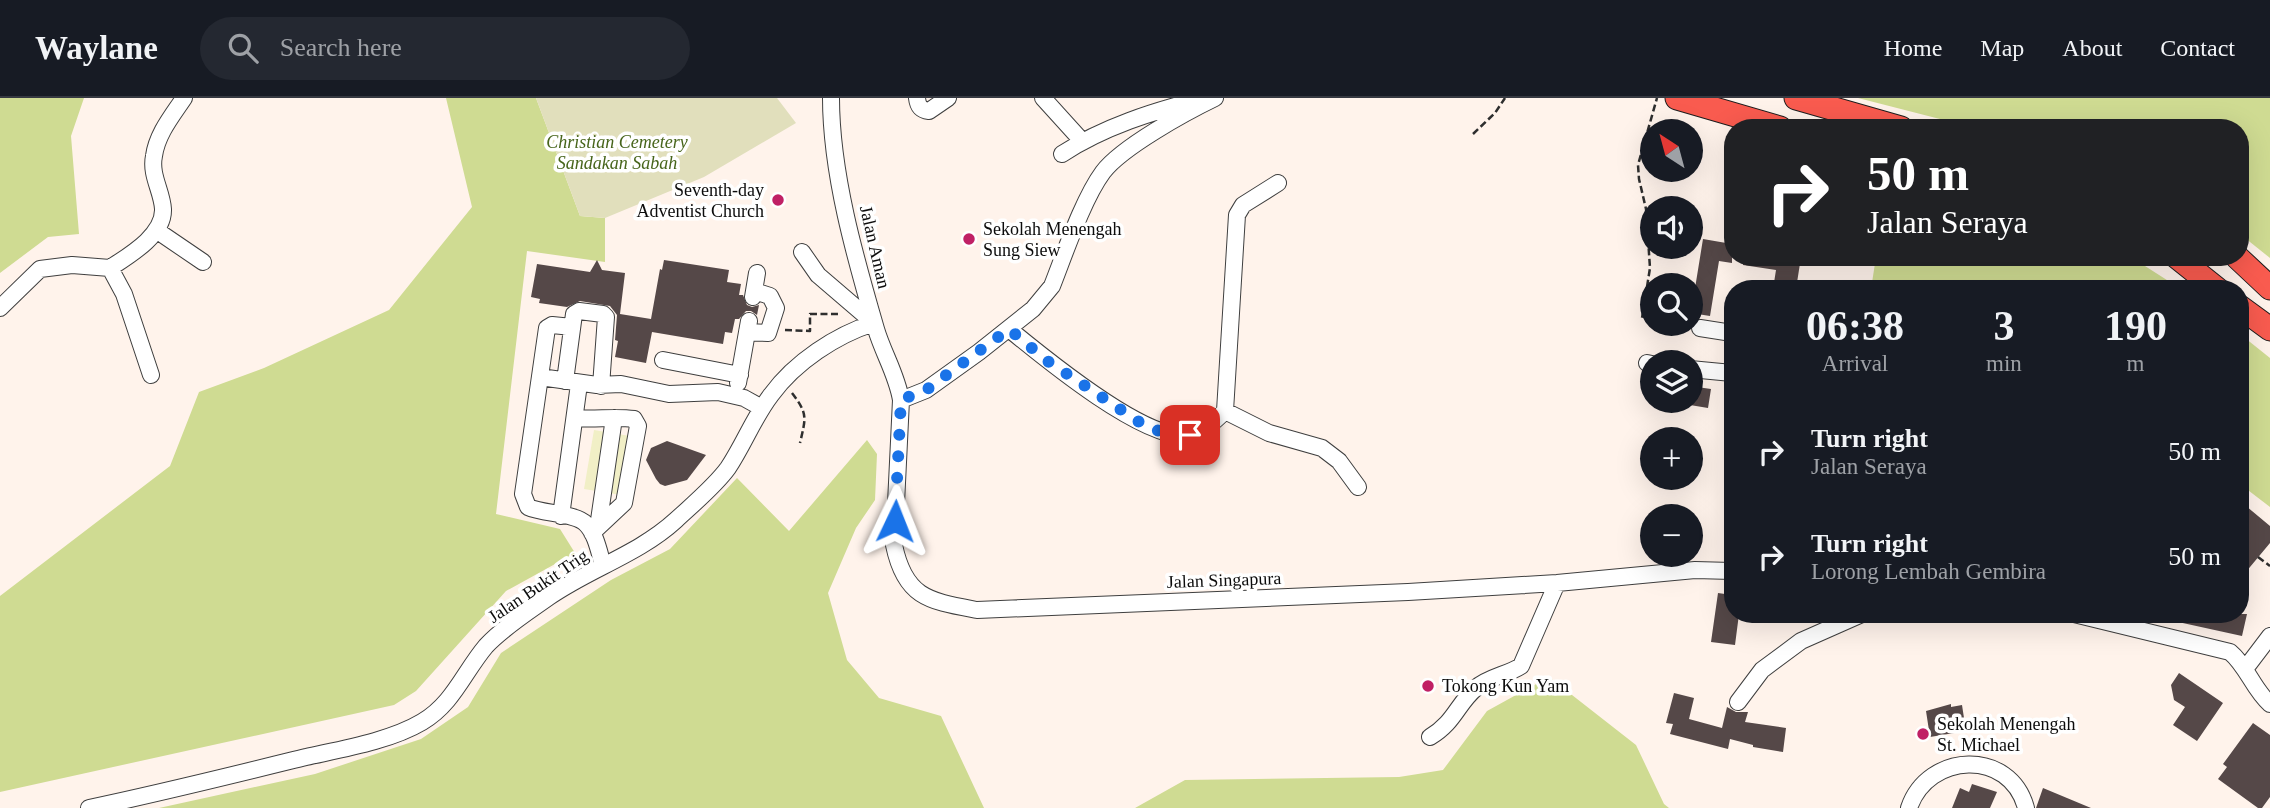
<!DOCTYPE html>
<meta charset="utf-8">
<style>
body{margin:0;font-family:"Times New Roman",serif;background:#242831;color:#f1f3f6;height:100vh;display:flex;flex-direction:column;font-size:26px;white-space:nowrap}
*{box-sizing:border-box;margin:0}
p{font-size:23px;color:#9ea1a6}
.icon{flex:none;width:38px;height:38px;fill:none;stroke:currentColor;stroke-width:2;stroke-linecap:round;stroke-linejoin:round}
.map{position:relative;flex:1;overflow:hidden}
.panel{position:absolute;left:1724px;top:182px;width:525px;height:343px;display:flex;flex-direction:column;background:#171b24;border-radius:28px;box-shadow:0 7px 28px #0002}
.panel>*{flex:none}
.hud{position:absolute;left:1724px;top:21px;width:525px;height:147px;border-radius:28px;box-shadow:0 7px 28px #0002;background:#202124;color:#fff;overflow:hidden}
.needle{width:46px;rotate:324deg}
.controls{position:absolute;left:1640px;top:21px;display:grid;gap:14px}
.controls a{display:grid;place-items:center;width:63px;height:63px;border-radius:50%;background:#171b24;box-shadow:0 7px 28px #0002;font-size:35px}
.pin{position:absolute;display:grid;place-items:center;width:60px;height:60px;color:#fff;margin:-30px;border-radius:14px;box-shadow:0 4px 10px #0006}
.me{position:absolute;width:77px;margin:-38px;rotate:2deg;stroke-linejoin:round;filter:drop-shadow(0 0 5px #0008)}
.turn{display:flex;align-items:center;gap:24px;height:147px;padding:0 28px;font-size:32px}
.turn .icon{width:91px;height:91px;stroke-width:2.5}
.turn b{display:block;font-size:49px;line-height:60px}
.eta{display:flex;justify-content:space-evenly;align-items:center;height:119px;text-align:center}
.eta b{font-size:42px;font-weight:700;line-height:49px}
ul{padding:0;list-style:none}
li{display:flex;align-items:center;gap:21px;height:105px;padding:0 28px}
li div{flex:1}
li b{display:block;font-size:26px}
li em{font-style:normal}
header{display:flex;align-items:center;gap:42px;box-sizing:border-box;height:98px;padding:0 35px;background:#171b24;border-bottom:2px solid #363941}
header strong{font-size:33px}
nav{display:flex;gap:38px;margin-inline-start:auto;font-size:24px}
.search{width:490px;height:63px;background:#242831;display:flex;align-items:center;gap:18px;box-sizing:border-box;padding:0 24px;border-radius:38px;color:#9ea1a6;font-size:26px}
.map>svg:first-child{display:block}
</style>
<header>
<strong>Waylane</strong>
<div class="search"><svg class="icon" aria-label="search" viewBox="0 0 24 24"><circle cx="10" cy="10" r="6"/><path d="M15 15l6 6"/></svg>Search here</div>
<nav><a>Home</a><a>Map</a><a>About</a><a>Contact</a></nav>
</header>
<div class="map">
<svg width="2270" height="710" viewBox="0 0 2270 710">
<rect width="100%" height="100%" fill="#fff3eb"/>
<path fill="#cfdb92" d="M0,0H84L71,38L79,136L48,139L0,175Z
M446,0H536L580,118L605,120V164L527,153L496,416L560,431L575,455L506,493L416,593L394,607L0,694V498L170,368L199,294L264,270L389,212L472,109Z
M1858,0H2270V160L2240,136V30H1975Z
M1876,159H2127L2134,161L2181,191H1871Z
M2240,236L2270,260V409L2240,386Z
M867,342L877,356L875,402L856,430L828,495L847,562L879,600L941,618L984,710H159L315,676L421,641L468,609L501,555L611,482L670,451L737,380L789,433Z
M1549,579L1636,647L1664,706L1669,710H1135L1185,682L1399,679L1443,672L1487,613Z"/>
<path fill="#e1dfbc" d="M536,0H777L796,25L704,79L605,120L580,118Z"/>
<path fill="#f1efc6" d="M594,332L630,338L621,397L584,391Z"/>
<path fill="#554848" d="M1703,141L1732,146V165L1719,163L1710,218L1691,215Z
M1743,159H1801L1796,191H1773L1776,172L1743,167Z
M597,162L602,172L625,175L620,216L651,221L660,171L662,172L664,162L729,172L727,184L741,186L739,197H743L747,207L752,209L759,207L757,217L751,213H746L739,221H735L732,235L725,234L723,246L652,234L646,265L615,259L618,243L615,242L617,217L610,208L580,203L567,209L539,205L540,201L531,199L537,166L590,174Z
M1690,288L1711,291L1708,310L1690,307Z
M667,343L706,357L687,382L665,388L660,386L656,381L646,362L651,350Z
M2240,403L2270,428V445L2240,481Z
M1718,495L1732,497V516H1739L1735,547L1711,544Z
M2170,516H2247L2242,538L2169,522Z
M2179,575L2223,605L2197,643L2173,627L2185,609L2174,602L2171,587Z
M1674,595L1694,600L1689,621L1722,630L1727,609L1736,614H1748L1745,624L1786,630L1783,654L1753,649V647L1730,641L1728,651L1670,636L1673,626L1666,625Z
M1951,606V609L1962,607L1966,633L1930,639L1926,613Z
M2253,625L2270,637V699L2262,710H2258L2218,681L2227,669L2223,666Z
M1972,686L1997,694L1990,710H1952L1960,690L1969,694Z
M2043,690L2091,710H2036Z"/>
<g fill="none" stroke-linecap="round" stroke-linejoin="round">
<defs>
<path id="minor" d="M831,0C831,75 855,159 876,231C883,255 897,277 901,302L894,447C905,500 929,503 977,512L1408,494L1557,485L1695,472L1732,473
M917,0C918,9 921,12 929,13L948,0
M1043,0L1082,43
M1062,56C1103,29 1154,13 1201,1
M156,132L203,164
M802,154L818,177L874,225
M110,170C130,157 164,137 163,111C162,93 150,77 154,58C157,36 172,18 184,0
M753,199L757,175
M0,210L40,171L72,167L110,170L124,196L151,277
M572,229L552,227L547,230L523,396L528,409C543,416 576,415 586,426C596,436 599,454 603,467
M1700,230L1732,235
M1009,231C1043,259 1147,345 1189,337C1203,334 1215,323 1225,313L1237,117L1243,107L1278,85
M747,234L768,235L776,210L770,198L754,193
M663,262L740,277
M1647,265L1652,266
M1690,271L1732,275
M540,279L597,287L621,286L669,296L718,294L744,300L762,310
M565,283L574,216L579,213L603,216L606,219L601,288
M738,285L749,223
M901,302L926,292L979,254L1033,211L1052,188C1065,155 1083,101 1103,74C1122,49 1186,14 1215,0
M1225,313L1269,335L1322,350L1339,363L1358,389
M575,320C595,322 614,318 634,321L638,328L624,405L592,435
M561,418L579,286
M598,429L614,320
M2074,516L2230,554C2247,568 2253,591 2270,606
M2245,571L2270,538
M1738,604L1762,572L1801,543L1862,516
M1430,639C1455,624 1457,606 1476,590C1488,579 1507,577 1521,568L1557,485
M89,710C161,695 233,677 306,659C342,651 390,643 422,624C453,606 464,574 486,548C504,529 528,514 549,499C589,471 639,456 676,422C692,407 715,388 728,370C744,346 754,319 771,297C795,264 836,237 874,225
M1909,710C1928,654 2010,650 2026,710"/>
<path id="highway" d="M1677,0L1780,30
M1796,0L1901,30
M2177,159L2217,191
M2237,159L2270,190
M2240,209L2270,231"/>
</defs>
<use href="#minor" stroke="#3f3f3f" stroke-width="18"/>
<use href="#highway" stroke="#1d1d1d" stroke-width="25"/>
<path stroke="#2e2e2e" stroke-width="2.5" stroke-dasharray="7 3.5" stroke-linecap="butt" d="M1473,36L1495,15L1505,0
M1652,222L1642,220L1650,170L1646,111L1639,81L1638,67L1657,0
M1671,226L1686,228
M785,232L810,233V216H839
M792,295C808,316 806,319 800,345
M2258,459L2270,468"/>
<use href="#minor" stroke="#fff" stroke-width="16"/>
<use href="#highway" stroke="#f95b4f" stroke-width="23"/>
</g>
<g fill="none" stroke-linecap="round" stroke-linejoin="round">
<path stroke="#1a73e8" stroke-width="12" stroke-dasharray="0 21.6" d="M895,423L901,302L926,292L1009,231L1046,262L1147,329L1171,337H1190"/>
</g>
<g fill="#c02065" stroke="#fff" stroke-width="2.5">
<circle cx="778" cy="102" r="7"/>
<circle cx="969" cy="141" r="7"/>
<circle cx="1428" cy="588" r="7"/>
<circle cx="1923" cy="636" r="7"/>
</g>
<g text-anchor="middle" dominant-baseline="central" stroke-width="7" stroke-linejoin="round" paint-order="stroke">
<g font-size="18" font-style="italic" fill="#47651b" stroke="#fff">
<text x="617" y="44">Christian Cemetery<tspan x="617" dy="21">Sandakan Sabah</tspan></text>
</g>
<g font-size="18" fill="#0c0c0c" stroke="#fff" text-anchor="start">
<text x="764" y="92" text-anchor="end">Seventh-day<tspan x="764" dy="21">Adventist Church</tspan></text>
<text x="983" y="131">Sekolah Menengah<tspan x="983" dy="21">Sung Siew</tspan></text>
<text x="1442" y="588">Tokong Kun Yam</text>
<text x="1937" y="626">Sekolah Menengah<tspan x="1937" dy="21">St. Michael</tspan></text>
</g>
<g font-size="18" fill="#0c0c0c" stroke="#fff">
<text transform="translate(875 149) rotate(77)">Jalan Aman</text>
<text transform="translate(1224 482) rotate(-2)">Jalan Singapura</text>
<text transform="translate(538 488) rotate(-34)">Jalan Bukit Trig</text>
</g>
</g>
</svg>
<div class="controls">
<a><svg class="needle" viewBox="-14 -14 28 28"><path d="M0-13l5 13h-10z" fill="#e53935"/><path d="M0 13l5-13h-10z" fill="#9ea1a6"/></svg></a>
<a><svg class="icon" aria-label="sound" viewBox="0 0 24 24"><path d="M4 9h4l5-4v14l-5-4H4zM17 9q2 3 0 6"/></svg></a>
<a><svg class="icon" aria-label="search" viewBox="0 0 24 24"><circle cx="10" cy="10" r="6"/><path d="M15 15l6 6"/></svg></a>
<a><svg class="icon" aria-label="layers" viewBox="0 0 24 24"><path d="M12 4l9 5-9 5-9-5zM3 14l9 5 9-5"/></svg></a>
<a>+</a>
<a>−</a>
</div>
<div class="pin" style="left:1190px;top:337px;background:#d93025"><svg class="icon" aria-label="arrive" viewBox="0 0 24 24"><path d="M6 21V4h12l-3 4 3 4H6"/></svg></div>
<svg class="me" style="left:895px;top:423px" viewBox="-20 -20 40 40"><path d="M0-17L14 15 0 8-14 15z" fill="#1a73e8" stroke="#fff" stroke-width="4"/></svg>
<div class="hud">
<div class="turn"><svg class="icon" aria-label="right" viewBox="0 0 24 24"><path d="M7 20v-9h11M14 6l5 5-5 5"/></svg><div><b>50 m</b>Jalan Seraya</div></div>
</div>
<section class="panel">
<div class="eta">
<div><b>06:38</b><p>Arrival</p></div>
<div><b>3</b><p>min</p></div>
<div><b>190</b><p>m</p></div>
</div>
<ul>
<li><svg class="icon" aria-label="right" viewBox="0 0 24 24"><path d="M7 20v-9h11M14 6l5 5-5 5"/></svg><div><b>Turn right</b><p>Jalan Seraya</p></div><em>50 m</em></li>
<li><svg class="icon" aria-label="right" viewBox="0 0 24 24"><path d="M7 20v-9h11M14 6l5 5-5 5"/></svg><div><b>Turn right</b><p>Lorong Lembah Gembira</p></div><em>50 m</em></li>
</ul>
</section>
</div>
